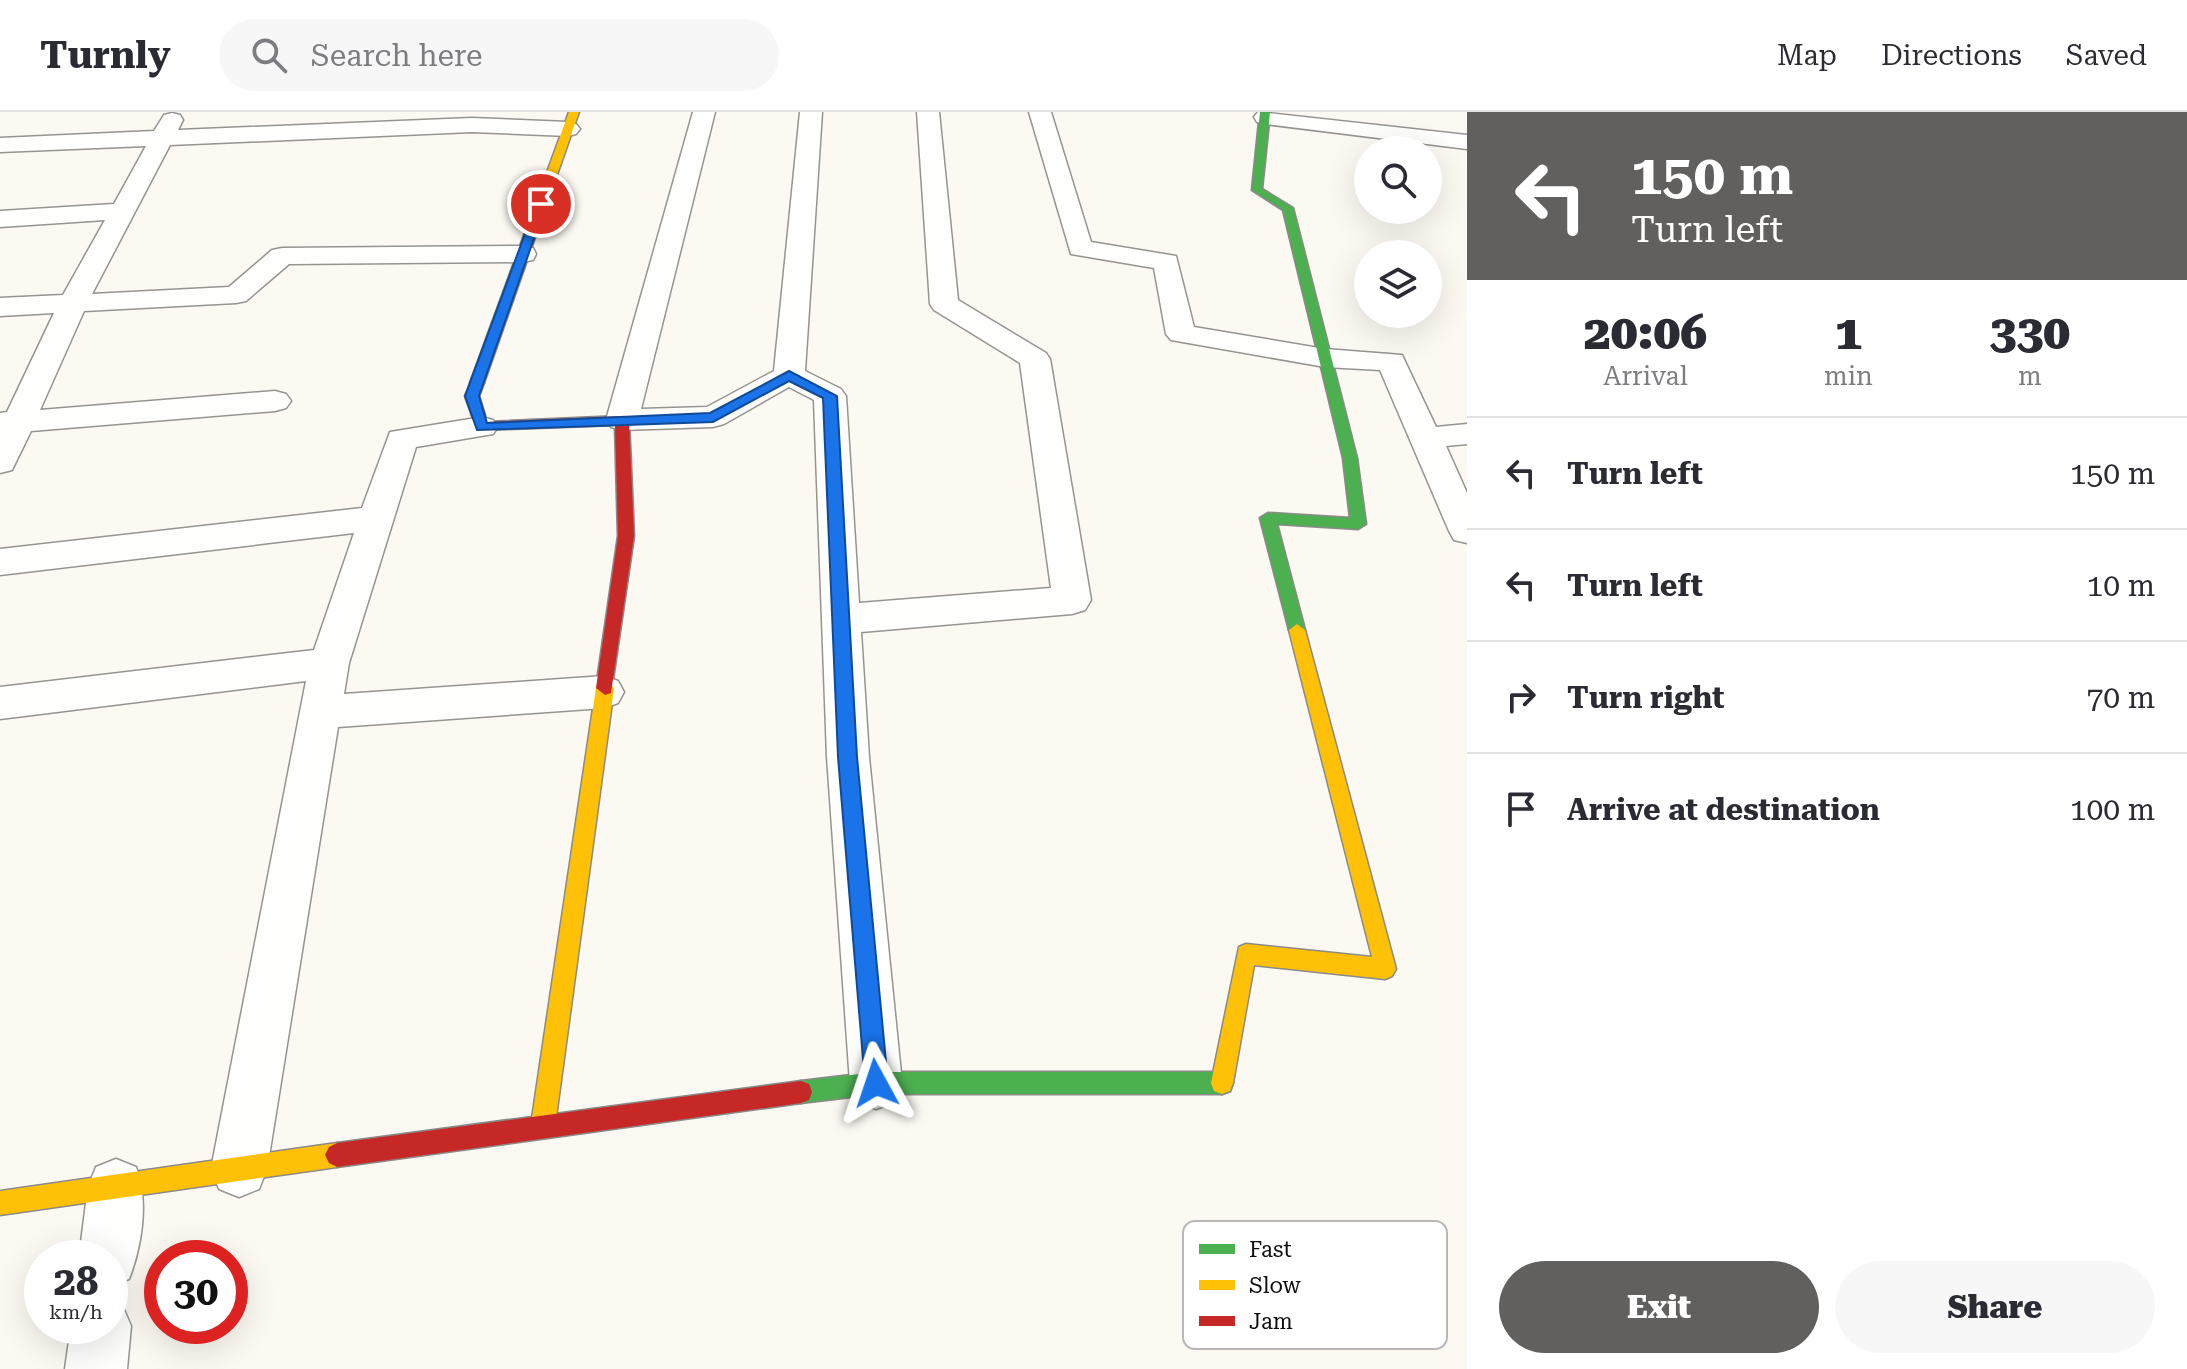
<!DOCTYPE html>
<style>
body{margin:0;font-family:"Roboto Serif",serif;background:#f7f7f7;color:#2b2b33;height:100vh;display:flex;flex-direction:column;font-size:30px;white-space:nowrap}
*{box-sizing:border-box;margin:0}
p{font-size:26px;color:#7c7c81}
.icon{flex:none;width:44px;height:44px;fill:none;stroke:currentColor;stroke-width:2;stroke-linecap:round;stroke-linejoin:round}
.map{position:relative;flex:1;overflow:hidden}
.side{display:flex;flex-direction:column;background:#fff;width:720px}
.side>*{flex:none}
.hud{background:#61605e;color:#fff;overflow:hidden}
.fabs{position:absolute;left:1354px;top:24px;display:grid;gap:16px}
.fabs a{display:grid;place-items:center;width:88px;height:88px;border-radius:50%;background:#fff;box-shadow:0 8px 32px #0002;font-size:40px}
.speed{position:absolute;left:24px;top:1128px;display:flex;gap:16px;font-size:40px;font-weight:700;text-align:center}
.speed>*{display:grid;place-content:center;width:104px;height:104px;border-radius:50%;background:#fff;box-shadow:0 8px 32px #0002;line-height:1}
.speed small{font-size:20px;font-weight:400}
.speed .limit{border:12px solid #d22;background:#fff;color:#111}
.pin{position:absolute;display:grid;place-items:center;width:68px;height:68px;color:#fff;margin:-34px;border:4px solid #fff;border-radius:50%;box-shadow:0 2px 8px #0007}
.me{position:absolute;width:88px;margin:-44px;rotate:355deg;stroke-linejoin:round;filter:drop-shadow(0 0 6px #0008)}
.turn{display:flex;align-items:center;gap:28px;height:168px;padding:0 32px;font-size:36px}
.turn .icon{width:104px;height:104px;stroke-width:2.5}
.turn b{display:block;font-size:56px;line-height:68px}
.eta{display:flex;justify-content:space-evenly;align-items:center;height:136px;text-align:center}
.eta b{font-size:48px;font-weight:800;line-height:56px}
.action{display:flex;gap:16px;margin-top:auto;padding:16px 32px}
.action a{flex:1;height:92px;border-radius:48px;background:#61605e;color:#fff;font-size:32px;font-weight:800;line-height:92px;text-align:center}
.action a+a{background:#f7f7f7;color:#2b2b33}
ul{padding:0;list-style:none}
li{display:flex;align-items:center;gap:24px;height:112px;padding:0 32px;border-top:2px solid #e1e1e2}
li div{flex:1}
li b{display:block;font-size:30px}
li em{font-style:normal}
header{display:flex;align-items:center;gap:48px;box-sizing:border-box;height:112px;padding:0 40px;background:#fff;border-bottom:2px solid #e1e1e2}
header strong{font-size:38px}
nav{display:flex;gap:44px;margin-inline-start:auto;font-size:28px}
.search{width:560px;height:72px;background:#f7f7f7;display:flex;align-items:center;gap:20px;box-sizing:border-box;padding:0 28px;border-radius:44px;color:#7c7c81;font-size:30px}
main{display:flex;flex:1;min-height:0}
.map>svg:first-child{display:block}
</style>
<header>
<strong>Turnly</strong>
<div class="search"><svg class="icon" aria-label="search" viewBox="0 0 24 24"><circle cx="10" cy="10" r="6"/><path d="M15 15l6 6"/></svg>Search here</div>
<nav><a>Map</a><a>Directions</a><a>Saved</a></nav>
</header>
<main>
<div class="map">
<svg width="1467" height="1257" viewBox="0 0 1467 1257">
<rect width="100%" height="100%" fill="#fbf9f2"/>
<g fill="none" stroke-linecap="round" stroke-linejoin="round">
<defs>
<path id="street" d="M693,0H715L641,297L707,295L774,259L800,0H822L805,259L841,277L846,284L859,491L1051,476L1020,251L934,198L930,192L917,0H939L958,188L1046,241L1050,247L1091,488L1085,498L1072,502L861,520L869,645L902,971L895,990L876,997L857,990L850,971L827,645L814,288L789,275L724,312L713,315L622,318L611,315L606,308Z
M1029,0H1051L1091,130L1176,144L1194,215L1325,237L1402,243L1436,315L1467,312V332L1446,334L1467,381V431L1454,428L1449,419L1380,258L1325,255L1171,228L1166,222L1154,156L1071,142Z
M1258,0L1467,23V37L1265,12L1257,10L1254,5Z
M172,1L180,3L183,8L178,18L472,6L568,10L576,12L580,17L576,22L568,24L472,20L170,33L92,182L229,175L272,138L282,136L523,134L533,136L536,142L533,148L523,150L289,152L246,189L236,191L84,199L40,298L275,279L286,282L291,289L286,296L275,299L31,319L12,358L0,361V301L7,300L54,201L0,204V186L63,183L105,108L0,115V99L114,92L146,34L0,40V26L154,19L164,3Z
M482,305L493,308L498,315L493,322L416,335L349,551L344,582L604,564L618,569L624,580L618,591L604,596L338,615L267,1057L259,1077L239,1085L219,1077L211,1057L306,569L0,607V575L314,538L354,421L0,463V437L362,396L390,320Z
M116,1047L136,1055C149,1088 142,1134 129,1167L110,1174V1146H79L88,1075L96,1055Z
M110,1188L122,1193L131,1214L127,1257H65L71,1214H110Z"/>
<path id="fast" d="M1260,0H1270L1262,77L1293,96L1357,346L1366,412L1358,417L1277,412L1305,518L1297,524L1289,518L1260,406L1268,401L1350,406L1343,346L1283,98L1252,78Z
M876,960H1222L1230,963L1233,971L1230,979L1222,982H876L801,991L793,988L790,980L793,972L801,969Z"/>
<path id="slow" d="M569,0H579L484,271L477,275L472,274L470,271Z
M1297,512L1305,518L1396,857L1392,864L1385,867L1254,853L1233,971L1230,979L1222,982L1214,979L1211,971L1239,835L1246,832L1372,845L1289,518Z
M605,569L614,576L555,1013L551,1021L543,1025L535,1021L531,1013L596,576Z
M337,1031L345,1035L349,1043L345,1051L337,1055L0,1103V1079Z"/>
<path id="jam" d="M477,267L484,271L479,284L487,310L622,304L629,308L634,424L611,581L605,583L596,576L618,424L615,313L477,318L465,284L472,268Z
M801,969L809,972L812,980L809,988L801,991L337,1055L329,1051L325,1043L329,1035L337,1031Z"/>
</defs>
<use href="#street" stroke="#959491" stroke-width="3"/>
<use href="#fast" stroke="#8b8a87" stroke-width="3"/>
<use href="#slow" stroke="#8b8a87" stroke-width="3"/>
<use href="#jam" stroke="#8b8a87" stroke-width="3"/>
<use href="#street" fill="#fefefd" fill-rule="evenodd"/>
<use href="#fast" fill="#4caf50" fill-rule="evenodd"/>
<use href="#slow" fill="#ffc107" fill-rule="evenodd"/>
<use href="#jam" fill="#c62828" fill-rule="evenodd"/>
</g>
<path fill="#1a73e8" stroke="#114b97" stroke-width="2" d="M541,89L546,92L479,284L487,311L710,301L789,259L837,284L857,645L888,971L884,979L876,983L868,979L865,971L838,645L823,286L789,269L713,310L477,318L465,284L536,92Z"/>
<rect x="1183" y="1109" width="264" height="128" rx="12" fill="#fff" stroke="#b7b7b7" stroke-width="2"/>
<rect x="1199" y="1132" width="36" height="10" fill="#4caf50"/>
<rect x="1199" y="1168" width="36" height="10" fill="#ffc107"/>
<rect x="1199" y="1204" width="36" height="10" fill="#c62828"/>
<g font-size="22" fill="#0e0e0e">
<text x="1249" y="1145">Fast</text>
<text x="1249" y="1181">Slow</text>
<text x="1249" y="1217">Jam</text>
</g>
</svg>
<div class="fabs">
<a><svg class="icon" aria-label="search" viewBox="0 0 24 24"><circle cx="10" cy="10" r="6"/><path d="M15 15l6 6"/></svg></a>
<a><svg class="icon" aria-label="layers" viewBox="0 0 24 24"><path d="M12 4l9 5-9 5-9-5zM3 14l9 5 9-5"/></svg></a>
</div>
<div class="speed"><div>28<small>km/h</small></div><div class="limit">30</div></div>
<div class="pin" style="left:541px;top:92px;background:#d93025"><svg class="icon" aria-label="arrive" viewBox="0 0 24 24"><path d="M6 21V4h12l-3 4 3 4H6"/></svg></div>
<svg class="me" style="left:876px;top:971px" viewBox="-20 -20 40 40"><path d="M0-17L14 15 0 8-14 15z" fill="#1a73e8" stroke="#fff" stroke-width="4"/></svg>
</div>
<section class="side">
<div class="hud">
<div class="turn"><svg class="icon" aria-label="left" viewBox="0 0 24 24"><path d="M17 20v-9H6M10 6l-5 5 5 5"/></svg><div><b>150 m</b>Turn left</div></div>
</div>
<div class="eta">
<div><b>20:06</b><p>Arrival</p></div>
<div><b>1</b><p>min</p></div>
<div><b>330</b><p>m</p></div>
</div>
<ul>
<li><svg class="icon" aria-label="left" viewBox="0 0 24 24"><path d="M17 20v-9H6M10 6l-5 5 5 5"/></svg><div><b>Turn left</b></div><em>150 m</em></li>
<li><svg class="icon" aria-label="left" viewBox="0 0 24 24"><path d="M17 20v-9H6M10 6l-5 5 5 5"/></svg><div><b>Turn left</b></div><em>10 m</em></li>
<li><svg class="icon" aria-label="right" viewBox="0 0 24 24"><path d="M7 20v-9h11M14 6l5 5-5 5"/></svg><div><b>Turn right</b></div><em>70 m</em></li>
<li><svg class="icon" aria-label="arrive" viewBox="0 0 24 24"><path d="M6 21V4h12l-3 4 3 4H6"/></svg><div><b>Arrive at destination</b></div><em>100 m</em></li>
</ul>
<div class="action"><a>Exit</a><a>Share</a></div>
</section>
</main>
